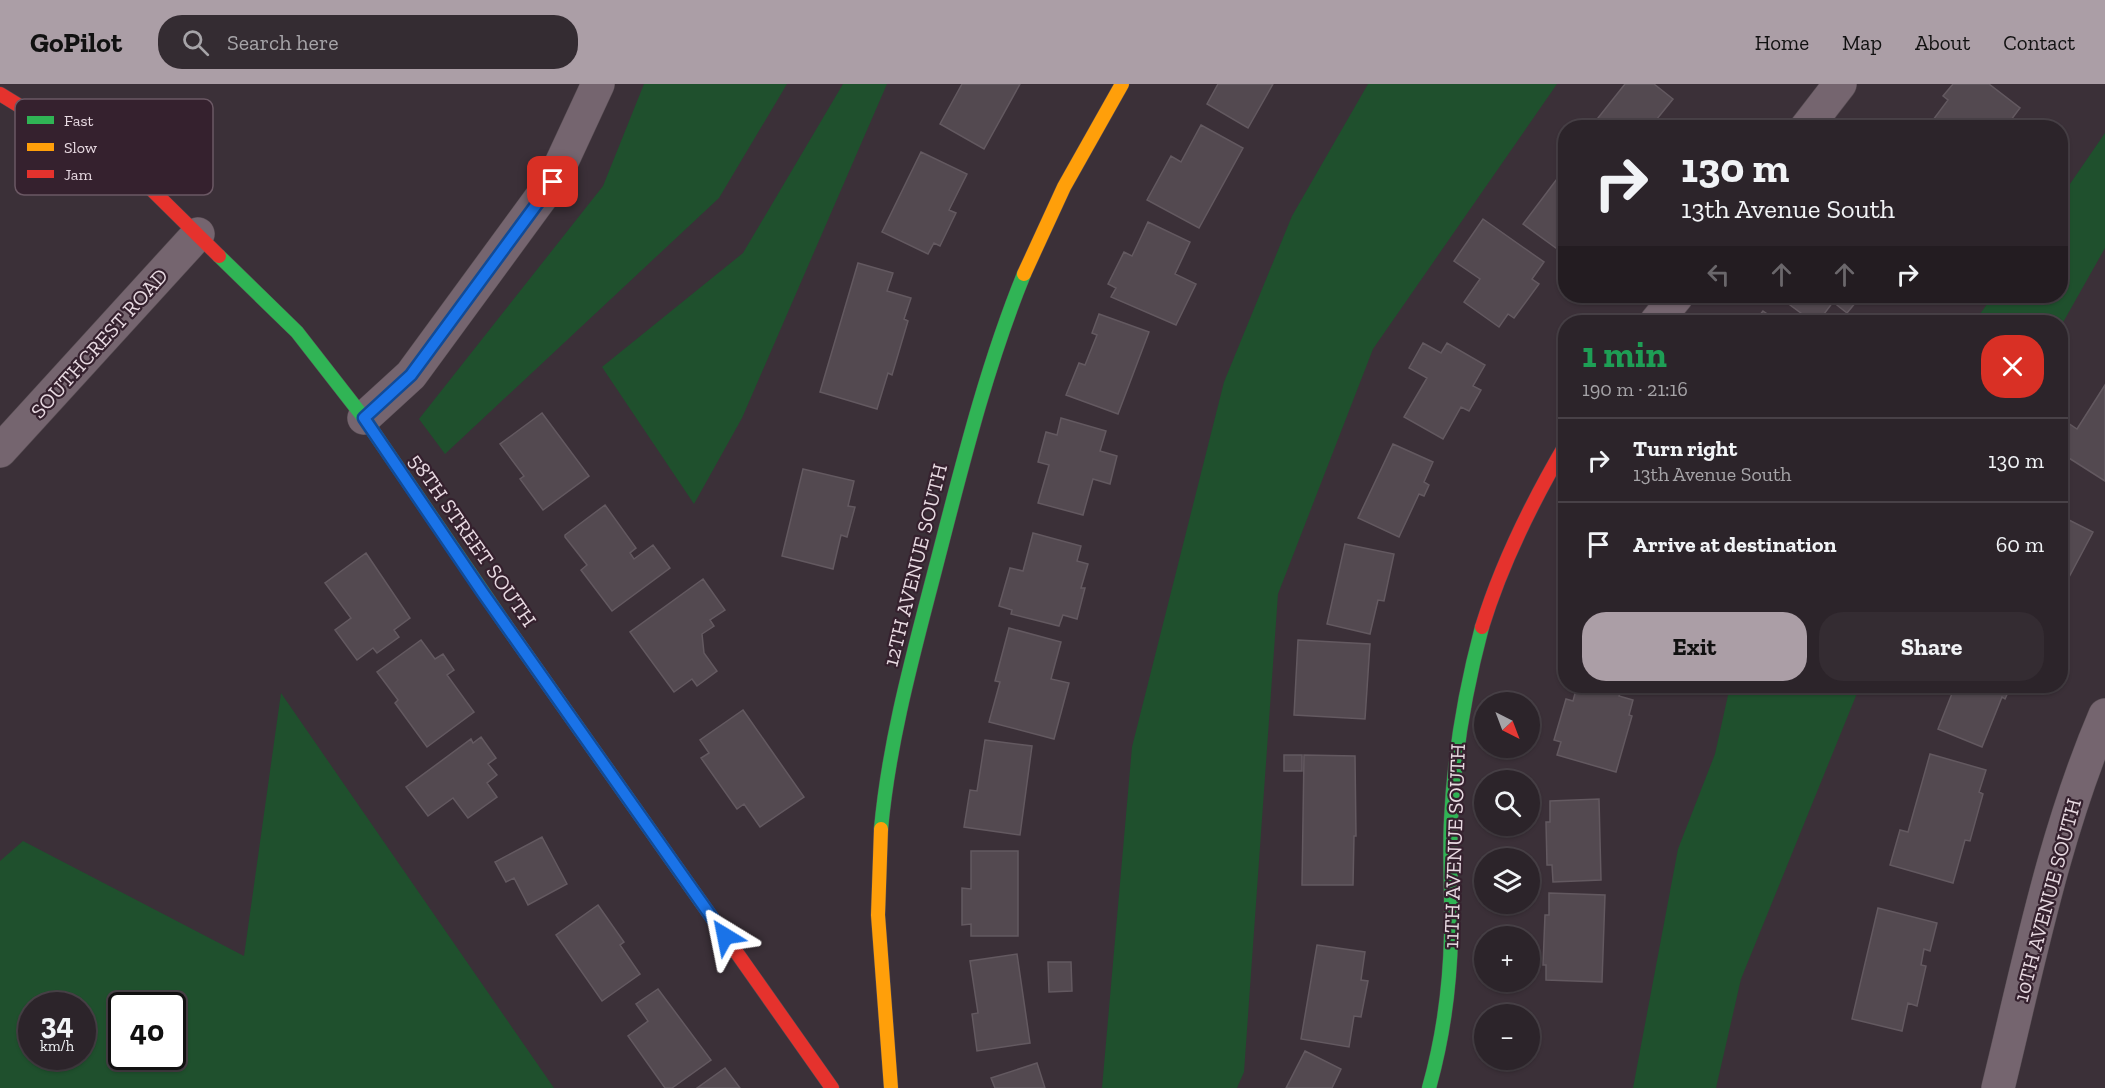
<!DOCTYPE html>
<meta charset="utf-8">
<style>
body{margin:0;font-family:"Zilla Slab",serif;background:#342c32;color:#f1f3f6;height:100vh;display:flex;flex-direction:column;font-size:22px;white-space:nowrap}
*{box-sizing:border-box;margin:0}
p{font-size:20px;color:#a6a4a8}
.icon{flex:none;width:33px;height:33px;fill:none;stroke:currentColor;stroke-width:2;stroke-linecap:round;stroke-linejoin:round}
.map{position:relative;flex:1;overflow:hidden}
.details{position:absolute;left:1558px;top:231px;width:510px;height:378px;display:flex;flex-direction:column;background:#2c242a;border-radius:24px;box-shadow:0 2px 4px #0004,0 0 0 2px #484147}
.details>*{flex:none}
.top-card{position:absolute;left:1558px;top:36px;width:510px;height:183px;border-radius:24px;box-shadow:0 2px 4px #0004,0 0 0 2px #484147;background:#2c242a;color:#f1f3f6;overflow:hidden}
.needle{width:39px;rotate:138deg}
.fabs{position:absolute;left:1474px;top:608px;display:grid;gap:12px}
.fabs a{display:grid;place-items:center;width:66px;height:66px;border-radius:50%;background:#2c242a;box-shadow:0 2px 4px #0004,0 0 0 2px #484147;font-size:30px}
.speed{position:absolute;left:18px;top:908px;display:flex;gap:12px;font-size:30px;font-weight:700;text-align:center}
.speed>*{display:grid;place-content:center;width:78px;height:78px;border-radius:50%;background:#2c242a;box-shadow:0 2px 4px #0004,0 0 0 2px #484147;line-height:1}
.speed small{font-size:15px;font-weight:400}
.speed .limit{border:3px solid #111;border-radius:9px;background:#fff;color:#111}
.pin{position:absolute;display:grid;place-items:center;width:51px;height:51px;color:#fff;margin:-26px;border-radius:12px;box-shadow:0 3px 9px #0006}
.me{position:absolute;width:66px;margin:-33px;rotate:325deg;stroke-linejoin:round;filter:drop-shadow(0 0 4px #0008)}
.turn{display:flex;align-items:center;gap:21px;height:126px;padding:0 24px;font-size:27px}
.turn .icon{width:78px;height:78px;stroke-width:2.5}
.turn b{display:block;font-size:42px;line-height:51px}
.lanes{display:flex;align-items:center;height:57px;padding:0 24px;background:#0003;justify-content:center;gap:30px;direction:ltr}
.lanes .off{opacity:.35}
.round{display:grid;place-items:center;flex:none;width:63px;height:63px;border-radius:24px;background:#342c32}
.overview{display:flex;align-items:center;justify-content:space-between;height:102px;padding:0 24px}
h1{font-size:36px;font-weight:700;line-height:45px;color:#1e9e55}
.primary-button{display:flex;gap:12px;margin-top:auto;padding:12px 24px}
.primary-button a{flex:1;height:69px;border-radius:24px;background:#ab9ea6;color:#111;font-size:24px;font-weight:700;line-height:69px;text-align:center}
.primary-button a+a{background:#342c32;color:#f1f3f6}
ul{padding:0;list-style:none}
li{display:flex;align-items:center;gap:18px;height:84px;padding:0 24px;border-top:2px solid #484147}
li div{flex:1}
li b{display:block;font-size:22px}
li em{font-style:normal}
header{display:flex;align-items:center;gap:36px;box-sizing:border-box;height:84px;padding:0 30px;background:#ab9ea6;color:#111}
header strong{font-size:28px}
nav{display:flex;gap:33px;margin-inline-start:auto;font-size:21px}
.search{width:420px;height:54px;background:#342c32;display:flex;align-items:center;gap:15px;box-sizing:border-box;padding:0 21px;border-radius:24px;color:#a6a4a8;font-size:22px}
.map>svg:first-child{display:block}
</style>
<header>
<strong>GoPilot</strong>
<div class="search"><svg class="icon" aria-label="search" viewBox="0 0 24 24"><circle cx="10" cy="10" r="6"/><path d="M15 15l6 6"/></svg>Search here</div>
<nav><a>Home</a><a>Map</a><a>About</a><a>Contact</a></nav>
</header>
<div class="map">
<svg width="2105" height="1004" viewBox="0 0 2105 1004">
<rect width="100%" height="100%" fill="#3b3038"/>
<path fill="#1f502d" fill-rule="evenodd" d="M644,0H787L719,114L445,370L419,335L603,102Z
M843,0H887L742,334L694,420L602,283L743,169Z
M1368,0H1557L1373,265L1278,510L1244,988L1237,1004H1102L1132,663L1224,298L1292,132Z
M2105,49V164L2061,242V238H1974L1993,212H2061V113Z
M1730,602H1860L1741,895L1716,1004H1633L1678,765L1715,670Z
M281,609L554,1004H0V777L23,757L244,872ZM32,921H82V972H32ZM122,921H172V972H122Z"/>
<path fill="#534950" stroke="#635960" stroke-width="1.5" d="M962,0H1020L984,65L940,40Z
M1218,0H1273L1248,44L1207,20Z
M1625,0H1654L1673,15L1652,41L1656,44H1590Z
M1953,0H1989L2020,24L2005,44H1927L1948,16L1943,12Z
M1201,41L1243,64L1199,144L1147,116L1171,72L1181,78Z
M921,68L967,90L949,126L956,129L940,162L934,159L928,170L882,148Z
M1566,83V159L1560,167L1523,140Z
M1483,135L1544,178L1532,195L1539,200L1514,234L1508,230L1499,243L1464,218L1480,195L1454,177Z
M1148,138L1190,158L1175,190L1196,200L1176,241L1111,213L1116,204L1108,200L1124,168L1132,172Z
M858,179L893,189L887,207L911,214L904,235L908,237L892,291L888,289L877,325L820,308Z
M1778,212H1861L1847,229L1833,218L1818,238H1813Z
M1763,227L1779,238H1754Z
M1099,230L1149,248L1118,330L1066,311L1079,279L1085,281L1097,251L1092,249Z
M1423,259L1441,269L1447,259L1485,281L1473,302L1481,306L1469,327L1461,323L1443,355L1404,333L1427,294L1409,284Z
M2105,301V397L2061,369V351L2068,339L2077,345Z
M542,329L589,392L543,426L520,395L524,392L500,360Z
M1061,334L1106,347L1100,367L1117,372L1110,400L1093,395L1083,431L1038,419L1049,381L1038,378L1046,348L1057,351Z
M1393,360L1433,378L1424,398L1429,401L1424,412L1419,410L1399,453L1358,434Z
M803,385L854,397L848,422L855,423L847,453L841,451L833,485L782,472Z
M605,421L636,464L630,469L634,475L653,461L670,484L612,527L581,486L587,481L565,453V451Z
M2061,432L2093,448L2068,495L2064,493L2061,499Z
M1033,449L1081,462L1077,477L1088,480L1081,504H1085L1077,535L1063,531L1059,542L1011,530L1012,526L999,522L1010,484L1023,487Z
M1345,460L1394,470L1384,517L1378,516L1370,550L1327,540Z
M366,469L410,534L394,546L399,553L377,569L373,564L357,576L335,546L351,534L325,499Z
M703,495L725,526L710,536L714,542L702,550L704,569L717,587L697,602L692,595L674,608L630,548Z
M1009,544L1061,558L1051,595L1069,599L1054,655L989,638L1000,598L995,597Z
M421,556L435,575L443,570L454,586L447,591L474,628L427,663L395,619L398,616L377,588Z
M1298,556L1370,560L1365,635L1294,631Z
M1577,602H1594L1620,609L1619,612L1633,616L1629,631L1632,632L1616,688L1557,671L1561,658L1554,656L1566,615L1573,617Z
M1955,602H2011L2005,615L2002,613L1982,663L1938,645Z
M743,626L804,713L760,743L744,720L737,725L701,674L709,669L700,656Z
M481,653L496,674L488,680L497,691L487,699L497,713L468,734L453,714L428,732L406,703L471,655L473,659Z
M985,656L1032,662L1020,751L964,743L970,706L977,707Z
M1930,670L1986,686L1979,708L1983,710L1970,757L1965,756L1953,799L1890,781L1900,746L1908,748Z
M1284,671H1302V687H1284Z
M1304,671L1355,672L1356,752H1354L1353,801H1302Z
M1599,715L1601,796L1553,798L1552,781H1547L1546,738H1550V717Z
M542,753L567,800L528,821L514,794L506,798L495,778Z
M971,767H1018V852H971V840L962,841V804L971,805Z
M1549,809L1605,811L1602,898L1546,896V881H1543L1545,831H1549Z
M598,821L624,858L620,861L640,890L602,917L556,851Z
M1878,824L1937,839L1930,867L1924,865L1921,881L1926,882L1917,922L1908,919L1902,947L1852,935Z
M1317,861L1365,868L1361,896L1368,897L1361,933L1354,932L1349,963L1301,955Z
M1017,870L1030,959L977,967L972,930L978,929L970,877Z
M1048,878H1071L1072,907L1049,908Z
M658,905L711,976L672,1004H665L628,952L648,937L636,920Z
M1305,967L1341,985L1332,1004H1286Z
M1037,979L1045,1004H995L991,994Z
M725,984L740,1004H697Z"/>
<g fill="none" stroke-linecap="round" stroke-linejoin="round">
<defs>
<path id="street" d="M1806,44L1840,0
M1656,238L1677,212
M364,334L411,291L553,97L598,0
M0,367L198,150
M1998,1004C2029,878 2054,750 2105,631"/>
<path id="fast" d="M219,172L297,248L364,334L505,540
M881,745C889,657 913,571 935,486C961,386 985,286 1024,190
M1429,1004C1443,954 1450,903 1451,851C1452,813 1449,774 1451,736C1454,670 1465,607 1482,543"/>
<path id="slow" d="M1024,190L1064,103L1122,0
M505,540L701,818
M881,745L878,831L891,1004"/>
<path id="jam" d="M0,10L145,99L219,172
M1482,543C1502,478 1532,418 1566,360
M701,818L832,1004"/>
</defs>
<use href="#street" stroke="#564c52" stroke-width="34"/>
<use href="#fast" stroke="#564c52" stroke-width="15"/>
<use href="#slow" stroke="#564c52" stroke-width="15"/>
<use href="#jam" stroke="#564c52" stroke-width="15"/>
<use href="#street" stroke="#75656f" stroke-width="33"/>
<use href="#fast" stroke="#30b455" stroke-width="14"/>
<use href="#slow" stroke="#ff9f0a" stroke-width="14"/>
<use href="#jam" stroke="#e5322d" stroke-width="14"/>
</g>
<g fill="none" stroke-linecap="round" stroke-linejoin="round">
<defs>
<path id="route" d="M553,98L411,291L364,334L483,509L725,852"/>
</defs>
<use href="#route" stroke="#114b97" stroke-width="15"/>
<use href="#route" stroke="#1a73e8" stroke-width="10"/>
</g>
<g text-anchor="middle" dominant-baseline="central" stroke-width="4.5" stroke-linejoin="round" paint-order="stroke">
<g font-size="21" fill="#e8dae2" stroke="#35212e">
<text transform="translate(99 259) rotate(-48)">SOUTHCREST ROAD</text>
<text transform="translate(473 456) rotate(55)">58TH STREET SOUTH</text>
<text transform="translate(915 481) rotate(-76)">12TH AVENUE SOUTH</text>
<text transform="translate(1454 762) rotate(-88)">11TH AVENUE SOUTH</text>
<text transform="translate(2047 816) rotate(-75)">10TH AVENUE SOUTH</text>
</g>
</g>
<rect x="15" y="15" width="198" height="96" rx="9" fill="#35212e" stroke="#6b5864" stroke-width="1.5"/>
<rect x="27" y="32" width="27" height="8" fill="#30b455"/>
<rect x="27" y="59" width="27" height="8" fill="#ff9f0a"/>
<rect x="27" y="86" width="27" height="8" fill="#e5322d"/>
<g font-size="16" fill="#e8dae2">
<text x="64" y="42">Fast</text>
<text x="64" y="69">Slow</text>
<text x="64" y="96">Jam</text>
</g>
</svg>
<div class="fabs">
<a><svg class="needle" viewBox="-14 -14 28 28"><path d="M0-13l5 13h-10z" fill="#e53935"/><path d="M0 13l5-13h-10z" fill="#a6a4a8"/></svg></a>
<a><svg class="icon" aria-label="search" viewBox="0 0 24 24"><circle cx="10" cy="10" r="6"/><path d="M15 15l6 6"/></svg></a>
<a><svg class="icon" aria-label="layers" viewBox="0 0 24 24"><path d="M12 4l9 5-9 5-9-5zM3 14l9 5 9-5"/></svg></a>
<a>+</a>
<a>−</a>
</div>
<div class="speed"><div>34<small>km/h</small></div><div class="limit">40</div></div>
<div class="pin" style="left:553px;top:98px;background:#d93025"><svg class="icon" aria-label="arrive" viewBox="0 0 24 24"><path d="M6 21V4h12l-3 4 3 4H6"/></svg></div>
<svg class="me" style="left:725px;top:852px" viewBox="-20 -20 40 40"><path d="M0-17L14 15 0 8-14 15z" fill="#1a73e8" stroke="#fff" stroke-width="4"/></svg>
<div class="top-card">
<div class="turn"><svg class="icon" aria-label="right" viewBox="0 0 24 24"><path d="M7 20v-9h11M14 6l5 5-5 5"/></svg><div><b>130 m</b>13th Avenue South</div></div>
<div class="lanes"><svg class="icon off" aria-label="left" viewBox="0 0 24 24"><path d="M17 20v-9H6M10 6l-5 5 5 5"/></svg><svg class="icon off" aria-label="ahead" viewBox="0 0 24 24"><path d="M12 20V5M6 11l6-6 6 6"/></svg><svg class="icon off" aria-label="ahead" viewBox="0 0 24 24"><path d="M12 20V5M6 11l6-6 6 6"/></svg><svg class="icon" aria-label="right" viewBox="0 0 24 24"><path d="M7 20v-9h11M14 6l5 5-5 5"/></svg></div>
</div>
<section class="details">
<div class="overview"><div><h1>1 min</h1><p>190 m · 21:16</p></div><a class="round" style="background:#d93025;color:#fff"><svg class="icon" aria-label="close" viewBox="0 0 24 24"><path d="M6 6l12 12M18 6L6 18"/></svg></a></div>
<ul>
<li><svg class="icon" aria-label="right" viewBox="0 0 24 24"><path d="M7 20v-9h11M14 6l5 5-5 5"/></svg><div><b>Turn right</b><p>13th Avenue South</p></div><em>130 m</em></li>
<li><svg class="icon" aria-label="arrive" viewBox="0 0 24 24"><path d="M6 21V4h12l-3 4 3 4H6"/></svg><div><b>Arrive at destination</b></div><em>60 m</em></li>
</ul>
<div class="primary-button"><a>Exit</a><a>Share</a></div>
</section>
</div>
